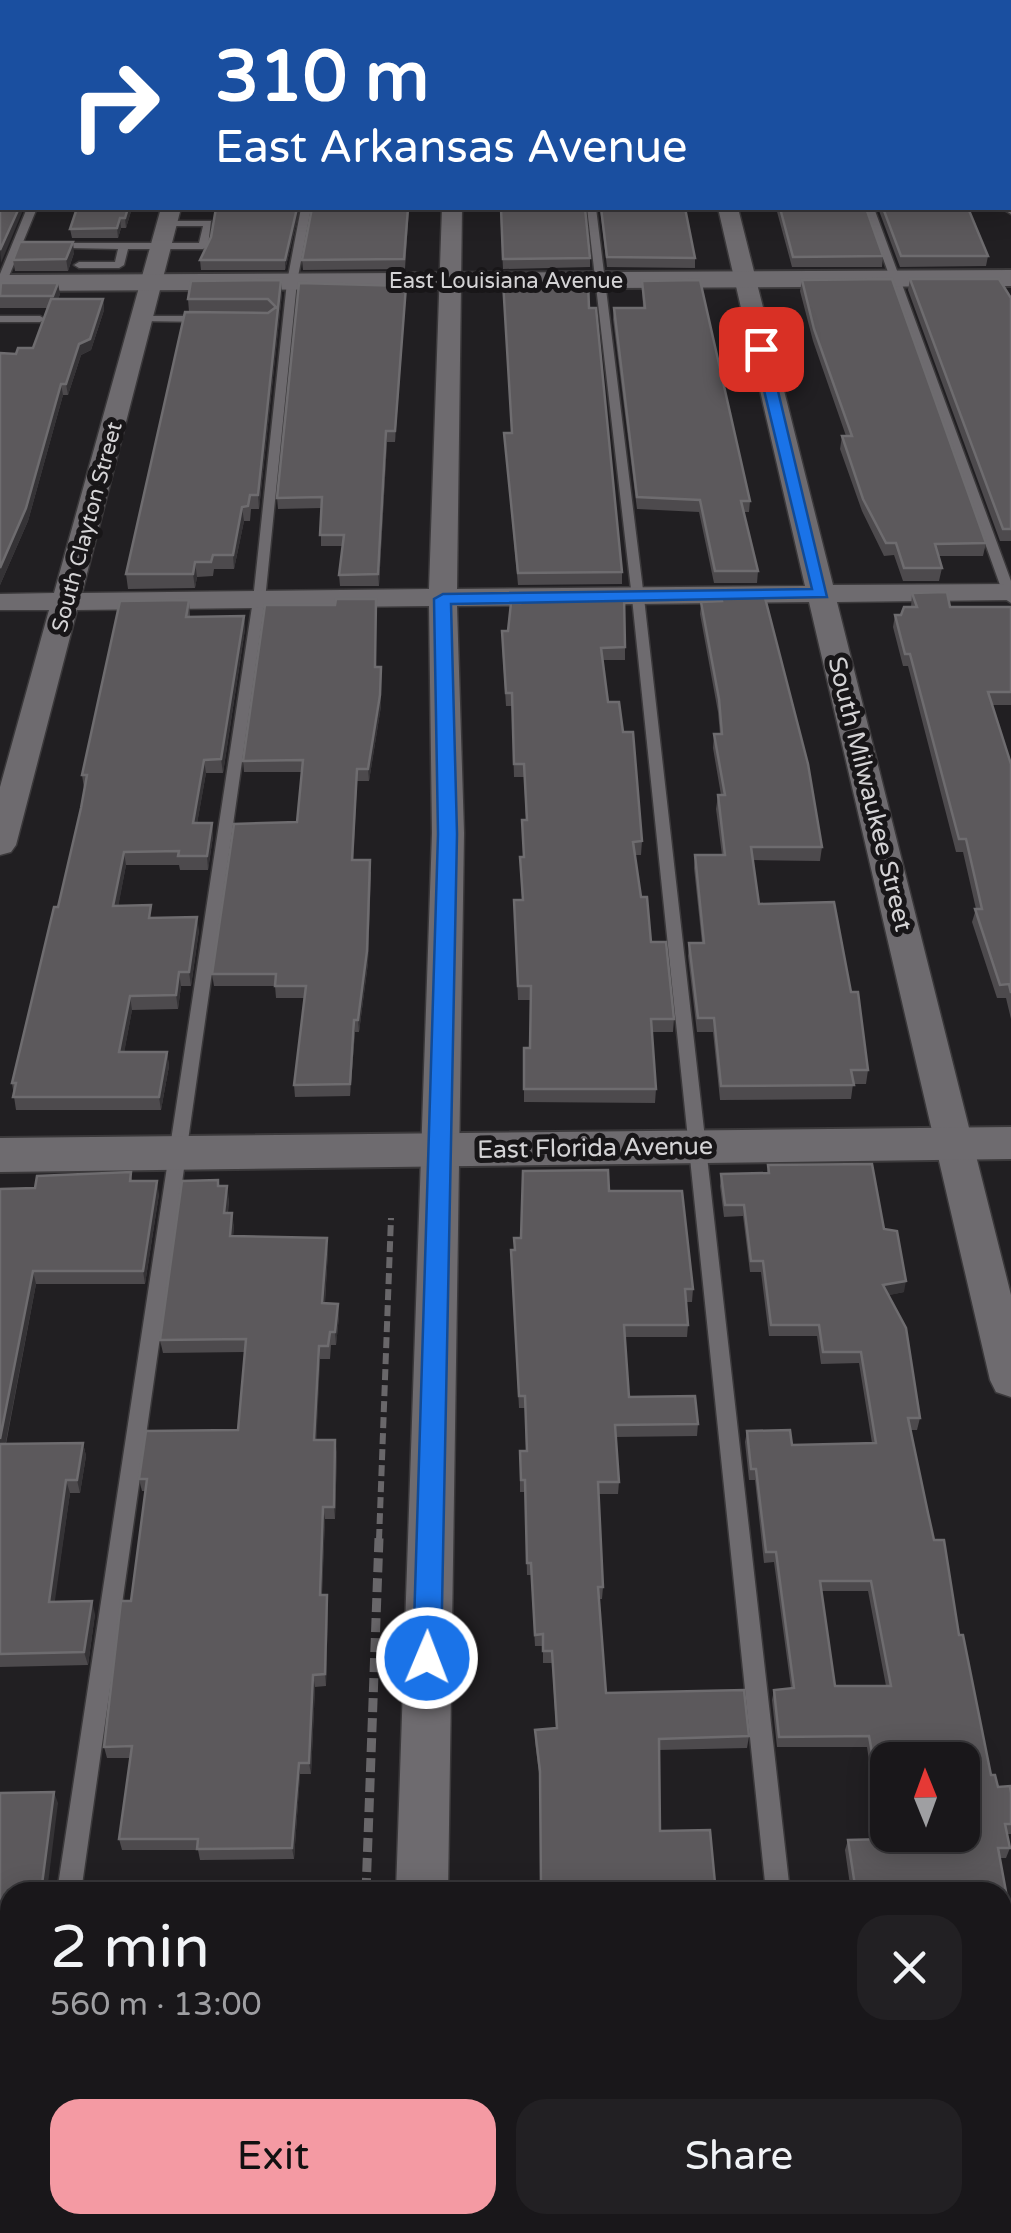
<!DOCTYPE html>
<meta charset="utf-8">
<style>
body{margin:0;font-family:"Varela Round",sans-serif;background:#222023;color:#f1f3f6;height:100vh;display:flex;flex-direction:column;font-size:38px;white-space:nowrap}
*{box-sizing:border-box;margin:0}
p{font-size:32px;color:#9f9fa2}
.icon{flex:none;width:55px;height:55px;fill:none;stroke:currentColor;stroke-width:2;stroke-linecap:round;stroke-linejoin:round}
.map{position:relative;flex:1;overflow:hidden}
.drawer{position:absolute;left:0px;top:1882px;width:1012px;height:352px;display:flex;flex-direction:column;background:#19171a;border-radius:30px 30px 0 0;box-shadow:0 5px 25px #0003,0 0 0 2px #373639}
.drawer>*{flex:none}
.hud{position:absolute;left:0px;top:0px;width:1012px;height:210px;box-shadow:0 5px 25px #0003,0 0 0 2px #373639;background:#1a4fa0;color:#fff;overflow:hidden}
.needle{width:65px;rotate:359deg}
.buttons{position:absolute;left:870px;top:1742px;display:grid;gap:20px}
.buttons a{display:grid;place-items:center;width:110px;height:110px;border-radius:20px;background:#19171a;box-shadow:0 5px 25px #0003,0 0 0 2px #373639;font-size:50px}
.pin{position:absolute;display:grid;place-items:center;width:85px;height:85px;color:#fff;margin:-42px;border-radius:20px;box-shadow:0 5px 15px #0006}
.me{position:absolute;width:110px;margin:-55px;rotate:1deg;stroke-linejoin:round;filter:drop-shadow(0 0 8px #0008)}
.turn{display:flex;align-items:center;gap:35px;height:210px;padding:0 50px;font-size:45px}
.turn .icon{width:130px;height:130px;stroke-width:2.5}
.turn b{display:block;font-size:70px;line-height:85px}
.round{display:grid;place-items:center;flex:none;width:105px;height:105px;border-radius:30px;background:#222023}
.summary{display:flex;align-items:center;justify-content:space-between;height:170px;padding:0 50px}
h1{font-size:60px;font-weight:600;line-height:75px}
.action{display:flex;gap:20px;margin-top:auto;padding:20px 50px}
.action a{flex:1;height:115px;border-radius:30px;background:#f49aa3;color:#111;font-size:40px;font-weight:600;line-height:115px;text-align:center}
.action a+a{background:#222023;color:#f1f3f6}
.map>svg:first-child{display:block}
</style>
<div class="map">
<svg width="1011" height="2233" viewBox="0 0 1011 2233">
<rect width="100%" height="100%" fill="#211f22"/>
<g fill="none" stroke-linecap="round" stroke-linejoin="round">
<defs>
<path id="service" d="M27,208H37L5,286L0,289V274Z
M301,208H311L297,282L265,600L81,1892H57L253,600L287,282Z
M587,208H596L644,598L790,1892H766L632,598Z
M865,208H874L1011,581V603L1005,599Z
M164,221H211L208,246L203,249H128L124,265L119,268H79L74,265L79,262H115L118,249L71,248L69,246L74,243H199L203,226H167L164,225Z
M0,316H40L45,319L40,322H0Z
M141,316H206L211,319L206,322L137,321V317Z
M10,2215V2225H33L32,2233H4Z
M799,2225H827L828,2233H800Z"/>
<path id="minor" d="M217,0H233V2H217Z
M447,0H463V2H447Z
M671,0H687L688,2H672Z
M901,0H918L919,2H902Z
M1010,200H1011V214L1001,208H1010Z
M161,208H181L82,593L429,589L442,208H462L457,589L805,586L718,208H738L833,585L1011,584V600L837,602L1011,1295V1397L996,1392L990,1380L809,602L457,606L464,833L448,1892H396L432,833L429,606L77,610L16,845L11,852L0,855V787L49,610H0V594L54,593Z
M386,2225H444V2233H386Z"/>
<path id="tertiary" d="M1011,270V286L0,291V275Z
M1011,1127V1159L0,1172V1138Z"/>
</defs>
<use href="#service" stroke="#3b393b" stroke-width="3"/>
<use href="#minor" stroke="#3b393b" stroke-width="3"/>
<use href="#tertiary" stroke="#3b393b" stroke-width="4"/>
<path stroke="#69676a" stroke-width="6" stroke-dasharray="11 5" stroke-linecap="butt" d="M379,1540L391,1218"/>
<path stroke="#69676a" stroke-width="9" stroke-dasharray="14 6" stroke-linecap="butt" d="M366,1892L379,1538
M353,2225V2233"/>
<use href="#service" fill="#6e6b6f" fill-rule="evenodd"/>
<use href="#minor" fill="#6e6b6f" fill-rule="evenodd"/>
<use href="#tertiary" fill="#6e6b6f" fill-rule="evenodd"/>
</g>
<path fill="#4d4a4d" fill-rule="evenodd" d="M132,208L126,228H121L118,238H72L70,229Z
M300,208L285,270H201L200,260L211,237Z
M311,208H409L405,269L303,270L302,260L312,208Z
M500,208L590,258V267L503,269Z
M600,208H685L695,258V268L607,267Z
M776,208H866L883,256L882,267H792Z
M878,208H968L988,256L986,266L900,267Z
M74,253L68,271H15L13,260Z
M910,279L1011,298V541H1000L908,290Z
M802,280L986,543L983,556H938L942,568L939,581H903L894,555L884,556L862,511L840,449L842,436H846L813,341L800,291Z
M642,281L750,501L749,512H744L758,571L757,583H714L699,512L637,509L613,319L614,308H643Z
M0,286L60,294L58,299H103L104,310L91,350L81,355L68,395H63L28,521L0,585V353L16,354L33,348L47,308H0Z
M406,286L395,442H387L379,586H340L339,575L343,546H321V508L278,509L277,498Z
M282,293L259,509H251L250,521H244L234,569H214L213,576L197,577L195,588L128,589L126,574L189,312L188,299Z
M589,308L622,572V584L518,585L504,433H511Z
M912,593L950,607H1011V705H992L1011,764V1019L1006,998H997L972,922L976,909L963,852H956L908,666H903L893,627L895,615H901L911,607Z
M720,594L822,847L820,861L752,860L759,904L851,992L868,1070L866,1084H853L851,1099L720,1100L713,1032H697L688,956L689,943H702L694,868L695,855H722L716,809L718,795H721L713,748L714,734H720L718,712L700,614L701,602L719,601Z
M189,600L190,617L244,616L245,629L223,773H206L197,823H212L213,836L208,870H180L179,865H126L118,906L153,918L199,930L191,986H181L178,1009L132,1010L124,1052H167L169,1066L161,1110H16L12,1083L58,907L81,808L84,788L82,775Z
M376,610V667L381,679V706L369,781H357L353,860L371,872L368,963L359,1032H355L350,1096L295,1097L294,1085L304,998H276L275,986H214L212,974L297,822L302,772H244L243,761Z
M502,644L625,647V660H603L608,702L642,841L641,855H635L641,897L651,942L674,1019L673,1032H652L656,1089L655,1103L524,1102V1048H530L531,1000H518L514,914L522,900L520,857H524L522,820H526L524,777H514L512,706H506Z
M768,1165L884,1229L904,1292L888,1295L920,1418L917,1430H910L934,1540L959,1635L991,1775L998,1787L1011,1793V1834H1007L1010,1848L1006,1858H1000L1009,1908H1011V2233H979L978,2227L973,2225H1002V1892H851L845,1850L848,1840L921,1838L920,1835H962V1760H888V1774H871L867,1747H777L772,1700L774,1690L791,1688L774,1562L764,1563L755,1480H749L745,1442L747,1431L792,1445L872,1443L859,1363L821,1364L817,1336H769L761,1272H750L743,1216L724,1217L720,1186L721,1174H767ZM821,1591H868L886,1686H835Z
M131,1172L132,1181L159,1194L145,1284H36L6,1444L83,1443L86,1456L80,1493H70L54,1602L95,1614L88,1665L0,1667V1189L35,1188Z
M219,1186L229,1199L228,1213L234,1226L233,1236L328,1250L325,1303L339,1316L336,1345H331L330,1359H320L316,1440L337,1452L335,1519H325L322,1595H327L328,1607L326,1686L315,1687L311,1774H300L294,1859L200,1860L198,1850H122L119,1839L130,1758H107L104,1747L131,1601L146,1491H142L139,1479L238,1430L245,1352L163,1353L160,1340Z
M609,1191L693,1289L692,1302H686L688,1325L687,1337H625L629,1397L698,1424L697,1436L615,1437L619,1482L618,1494H598L603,1587L602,1599H599L606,1693L749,1736L747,1748L659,1750L541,1887L540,1782L535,1741V1730L556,1728L552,1663H543V1646H535L531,1575H527L525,1492H520V1463L526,1451L525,1408H519L511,1262L521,1238Z
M0,1793L58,1803L10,1892V1961H0Z
M10,2004V2095L0,2096V2005Z
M589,2225H628L623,2233H594Z"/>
<path fill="#353336" d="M19,208H24L1,263L0,250Z
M128,208H132L126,228L125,218Z
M297,208H300L285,270V260Z
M120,218L121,228L118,238L117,228Z
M73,242L74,253L68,271L66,259Z
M281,280L282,293L259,509L258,495Z
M58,283L60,294L55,308L53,296Z
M406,286V296L395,442V431Z
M103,299L104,310L91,350L81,355L68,395L66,384L79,344Z
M61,384L63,395L28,521L0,585V568Z
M386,431L387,442L379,586L378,574Z
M242,507L244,521L234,569L233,555Z
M195,562L197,577L195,588L193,574Z
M244,616L245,629L223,773L221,759Z
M381,667V706L369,781L368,769Z
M204,760L206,773L195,836L193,823Z
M357,769V781L353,872L352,860Z
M212,823L213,836L208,870L207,856Z
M124,852L126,865L116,919L113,906Z
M370,860L368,963L359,1032L358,1020Z
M197,917L199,930L191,986L189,972Z
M179,972L181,986L178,1009L176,995Z
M130,996L132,1010L122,1065L119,1052Z
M354,1020L355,1032L350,1096V1084Z
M167,1052L169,1066L161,1110L159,1097Z
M157,1181L159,1194L145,1284L143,1271Z
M227,1186L229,1199L226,1226L224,1213Z
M232,1213L234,1226L232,1248L230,1236Z
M327,1238L328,1250L324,1316L322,1303Z
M33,1271L36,1284L3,1457L0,1447V1439Z
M906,1281L904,1292L881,1297L883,1285Z
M338,1304L339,1316L336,1345L335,1332Z
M319,1346L320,1359L316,1453L314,1440Z
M335,1440L337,1452L335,1519L334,1507Z
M83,1443L86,1456L80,1493L77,1480Z
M66,1480L70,1493L53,1615L49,1602Z
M323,1507L325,1519L321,1607L320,1595Z
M327,1595L328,1607L326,1686L325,1674Z
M92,1601L95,1614L88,1665L84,1652Z
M313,1675L315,1687L311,1774L309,1763Z
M299,1763L300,1774L294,1859L292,1848Z
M54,1792L58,1803L47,1892H41Z
M624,2225H628L623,2233H608Z"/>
<path fill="#5c595c" stroke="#6e6c6f" stroke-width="2.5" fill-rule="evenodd" d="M34,0H188L187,2H32Z
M263,0H419V2H257V1Z
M480,0H638V2H480Z
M715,0H864L865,2H716Z
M941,0H1011L1010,60V2H943Z
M1010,69L1011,70V124L1010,122Z
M2,78V208H19L0,250V81Z
M77,208H128L125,218H120L117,228L70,229Z
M216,208H297L285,260H200L211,237Z
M312,208H408L404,259L302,260Z
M501,208H585L590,258L503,259Z
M601,208H685L695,258L607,257Z
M780,208H866L883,256L793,257Z
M883,208H968L988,256H901Z
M20,242H73L66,259L13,260Z
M892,279L986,543L935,544L942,568H904L896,543H886L863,499L842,436H852L814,329L802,280Z
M910,279H999L1011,298V529H1003Z
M281,280L258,495H250L248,506L242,507L233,555H213L211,562H195L193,574H126L185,312L268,313L276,307L268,299H188L191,281Z
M700,280L750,501H741L758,571H715L700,500L637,497L614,308H645L642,281Z
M503,281H588L589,308H596L622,572L518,573L504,433H512Z
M1,283H58L53,296H0Z
M299,283L406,286L395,431H386L378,574L339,575L344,535H320L322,497L277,498Z
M51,299H103L90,339L79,344L66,384H61L26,508L0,568V353L16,354L18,348H33Z
M947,592L950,607H1011V692H988L1011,764V993L1009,984L1000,985L975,909H982L966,839H959L910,654H905L895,615H901L904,607H917L912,593Z
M720,594H764L808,764L822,847H751L759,904L834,902L851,992H858L868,1070H851L854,1085L721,1086L714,1018H698L689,943H704L695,855H725L718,795H725L714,734H722L719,699L701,602L722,601Z
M624,595L625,647L601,648L608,702H619L623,732H633L642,841L633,842L641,897H647L651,942H666L674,1019H651L656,1089H524V1048H530L531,986H518L514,900H523L520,857H524L522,820H527L524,764H514L512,693H506L502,631H508L511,603H520L519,596Z
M336,599H376L375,667H381L380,695L368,769H357L352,860H370L367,951L358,1020H354L350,1084L294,1085L306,986H275L276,974H212L234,824L297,822L303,760L243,761L265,605H335Z
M189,600L186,617L244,616L221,759L204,760L193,823H212L207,856H178L179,851L124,852L113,906L151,905L149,918L197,917L189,972H179L176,995L130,996L119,1052H167L159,1097H13L16,1083H12L54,907H58L81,808L87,775H82L120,601Z
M872,1164L884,1229L897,1231L906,1281L883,1285L906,1328L920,1418H908L928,1513L934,1540H944L959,1635H963L991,1775H995L998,1787L1010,1786L1011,1793V1824H1005L1010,1848H998L1009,1908H1011V2228L984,2229L983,2225H1002V1892H856L848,1840L926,1838L925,1835H962V1760H888V1764H874L869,1736L779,1737L774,1690L794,1688L776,1552H766L756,1469H751L747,1431L790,1430L792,1445L876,1443L861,1352H823L819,1325H771L763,1261H751L744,1205H725L721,1174L769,1173L768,1165ZM820,1581H871L891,1686H835Z
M608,1170L609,1191H682L693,1289H685L688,1325H624L629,1397L695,1396L698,1424L615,1425L619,1482H598L603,1587H598L606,1693L744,1690L749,1736L659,1739L660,1831L710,1830L715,1883L749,1882L750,1892H536V1887H541L540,1771L535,1730L557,1728L552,1651H543V1634L535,1635L531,1563H527L525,1480H521L520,1451H527L525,1396H519L511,1250H515L514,1238H521L523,1171Z
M131,1172L130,1181H157L143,1271H33L0,1439V1189L35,1188L37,1176Z
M218,1180V1186H227L224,1213H232L230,1236L327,1238L322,1303L338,1304L335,1332H330L328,1346H319L314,1440H335L334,1507H323L320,1595H327L325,1674L313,1675L309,1763H299L292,1848L197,1849L198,1839H119L132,1746L104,1747L121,1601H131L147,1479H139L146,1431L238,1430L246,1339L160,1340L182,1181Z
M83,1443L77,1480H66L49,1602L92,1601L84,1652L0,1654V1444Z
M54,1792L41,1892H10V1949L0,1950V1793Z
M10,2004V2085H0V2005Z
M131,2225H218V2233H130Z
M595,2225H624L622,2229L608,2232L597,2228Z"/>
<path fill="#1a73e8" stroke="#114b97" stroke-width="2.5" d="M761,345L768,349L827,597L451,604L457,834L441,1658L437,1667L427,1671L417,1667L413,1658L438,834L434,599L443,594L812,589L754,349Z"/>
<g text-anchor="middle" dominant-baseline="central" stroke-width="10" stroke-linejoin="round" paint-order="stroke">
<g font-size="22" fill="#d4d3d5" stroke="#181618">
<text x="506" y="281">East Louisiana Avenue</text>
<text transform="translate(87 527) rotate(-75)">South Clayton Street</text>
</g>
<g font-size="25" fill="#d4d3d5" stroke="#181618">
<text transform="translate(870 794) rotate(76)">South Milwaukee Street</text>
<text transform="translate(595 1148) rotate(-1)">East Florida Avenue</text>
</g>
</g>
</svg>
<div class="buttons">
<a><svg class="needle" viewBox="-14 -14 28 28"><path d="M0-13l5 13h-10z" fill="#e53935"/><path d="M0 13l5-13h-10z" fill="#9f9fa2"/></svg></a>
</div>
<div class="pin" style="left:761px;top:349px;background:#d93025"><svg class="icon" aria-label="arrive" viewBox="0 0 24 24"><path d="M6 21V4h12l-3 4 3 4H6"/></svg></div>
<svg class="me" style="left:427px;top:1658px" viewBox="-20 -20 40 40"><circle r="17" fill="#1a73e8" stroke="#fff" stroke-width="3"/><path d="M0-11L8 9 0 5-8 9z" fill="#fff"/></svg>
<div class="hud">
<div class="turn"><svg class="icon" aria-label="right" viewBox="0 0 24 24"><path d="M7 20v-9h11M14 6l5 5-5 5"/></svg><div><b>310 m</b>East Arkansas Avenue</div></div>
</div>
<section class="drawer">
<div class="summary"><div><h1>2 min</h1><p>560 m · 13:00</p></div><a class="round"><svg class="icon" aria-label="close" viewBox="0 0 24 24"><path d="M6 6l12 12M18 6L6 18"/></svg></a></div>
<div class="action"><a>Exit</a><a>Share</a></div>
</section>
</div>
